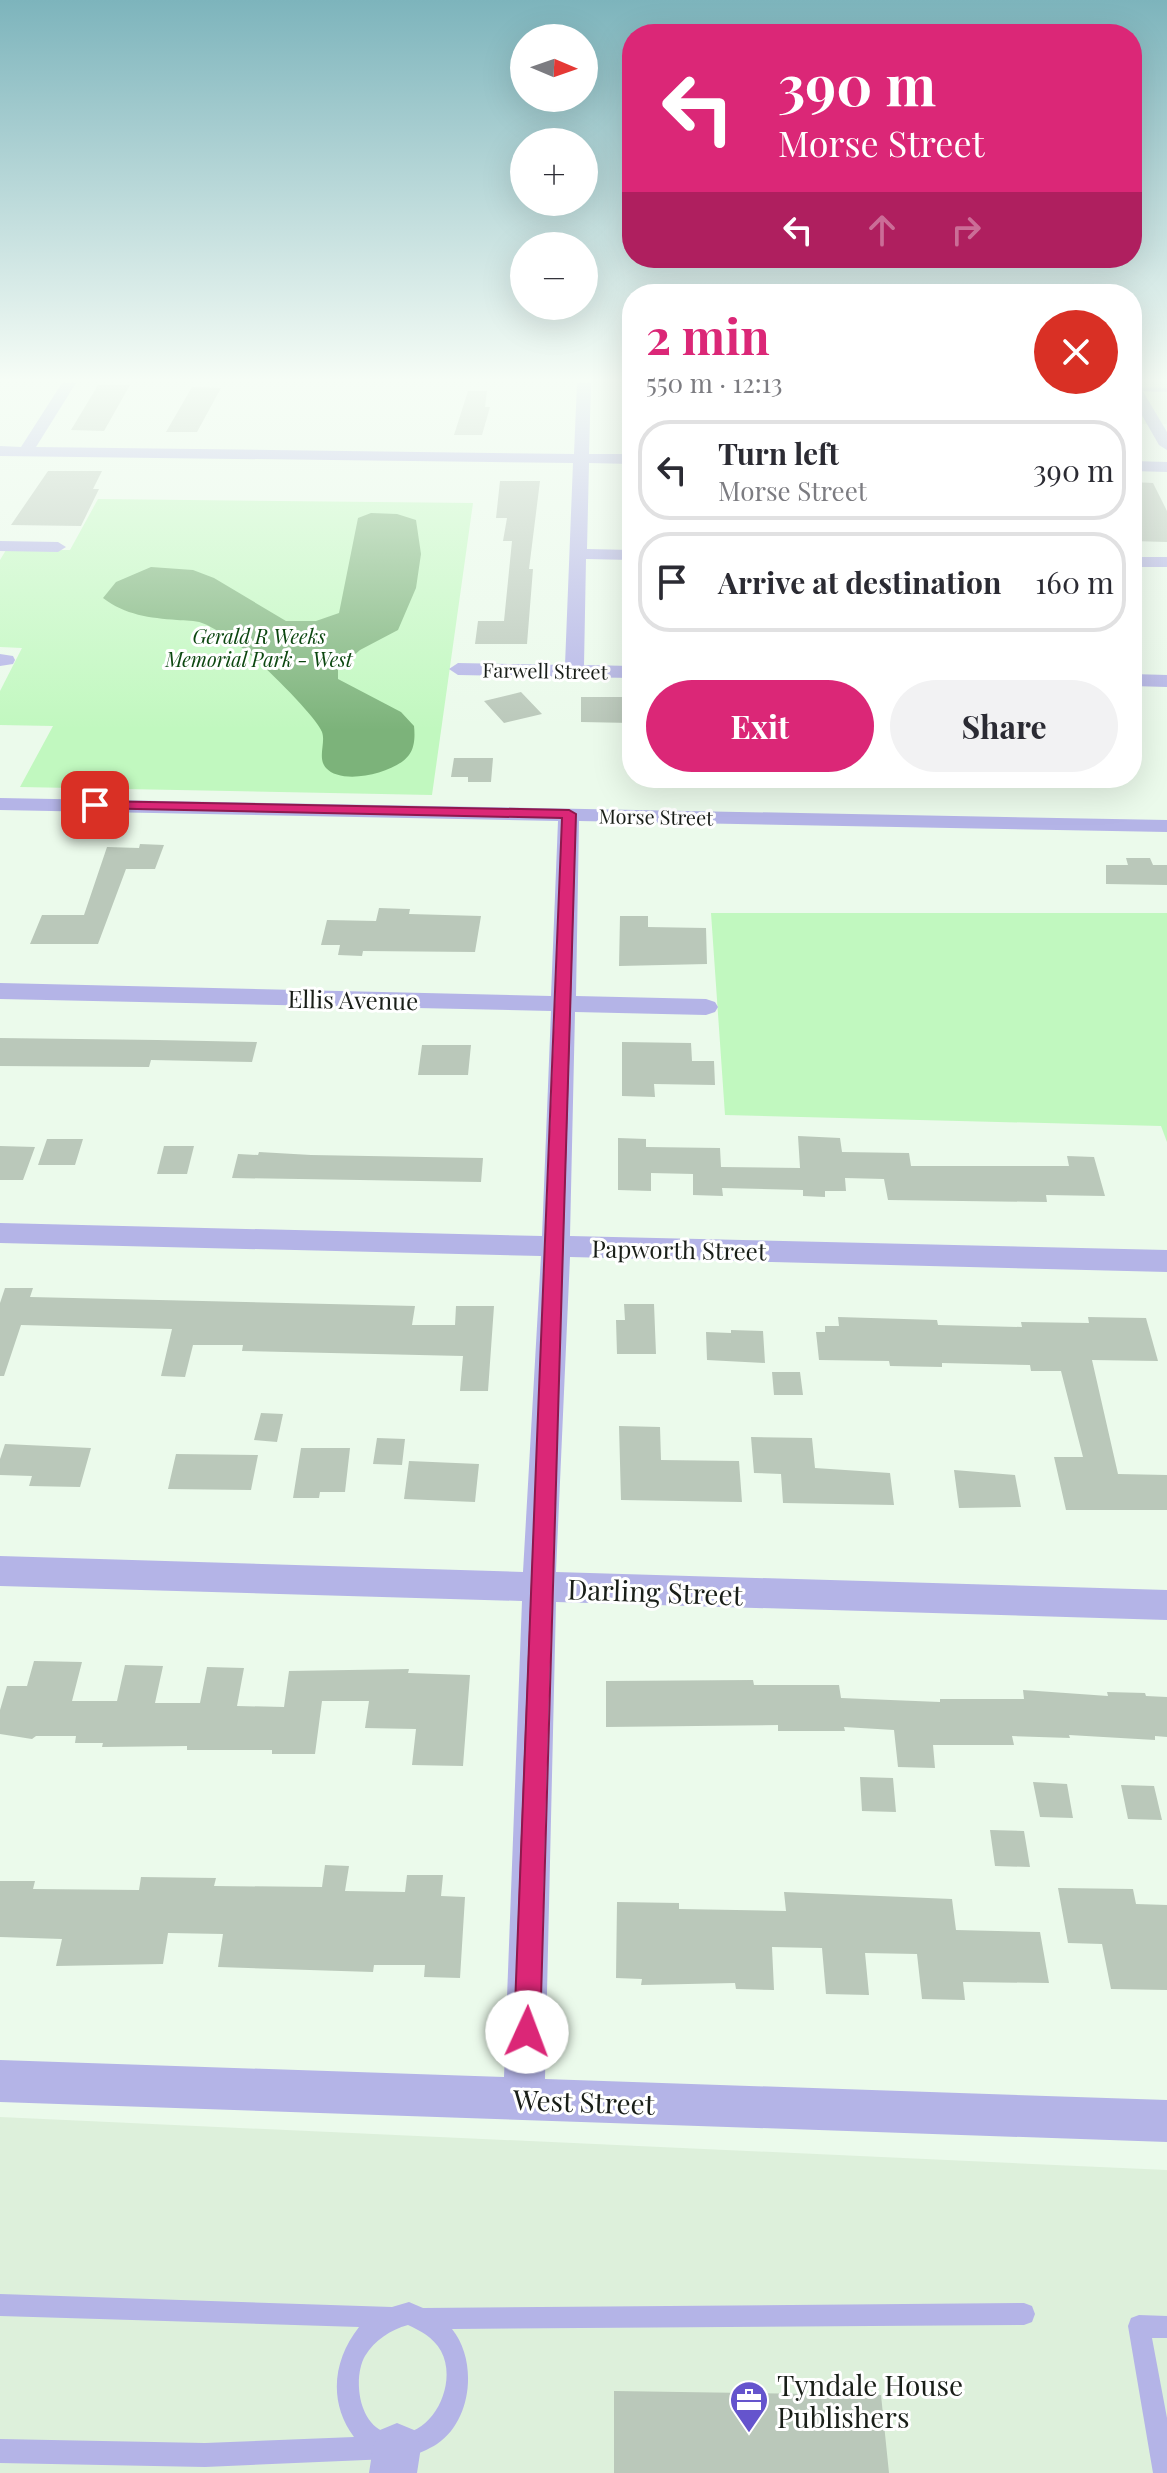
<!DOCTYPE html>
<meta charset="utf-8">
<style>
body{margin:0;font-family:"Playfair Display",serif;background:#f2f2f3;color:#2b2b33;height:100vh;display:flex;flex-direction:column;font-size:30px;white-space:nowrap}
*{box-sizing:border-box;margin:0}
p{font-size:26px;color:#7c7c81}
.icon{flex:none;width:44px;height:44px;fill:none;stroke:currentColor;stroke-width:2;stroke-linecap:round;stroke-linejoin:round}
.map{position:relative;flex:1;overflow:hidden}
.panel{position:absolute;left:622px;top:284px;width:520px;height:504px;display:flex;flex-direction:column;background:#fff;border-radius:32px;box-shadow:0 8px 32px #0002}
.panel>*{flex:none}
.banner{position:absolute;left:622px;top:24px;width:520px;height:244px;border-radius:32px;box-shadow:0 8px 32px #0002;background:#db2777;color:#fff;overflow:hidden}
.needle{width:52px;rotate:92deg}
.tools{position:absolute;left:510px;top:24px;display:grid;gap:16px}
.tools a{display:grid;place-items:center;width:88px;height:88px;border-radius:50%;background:#fff;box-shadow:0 8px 32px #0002;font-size:40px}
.pin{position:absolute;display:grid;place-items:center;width:68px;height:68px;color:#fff;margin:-34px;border-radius:16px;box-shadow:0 4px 12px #0006}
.me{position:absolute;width:88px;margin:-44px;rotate:2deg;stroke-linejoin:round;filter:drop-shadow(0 0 6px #0008)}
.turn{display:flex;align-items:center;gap:28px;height:168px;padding:0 24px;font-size:36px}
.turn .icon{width:104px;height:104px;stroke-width:2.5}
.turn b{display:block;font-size:56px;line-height:68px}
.lanes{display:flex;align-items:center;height:76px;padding:0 24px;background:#0003;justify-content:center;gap:40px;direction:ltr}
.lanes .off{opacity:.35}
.round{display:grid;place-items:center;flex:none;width:84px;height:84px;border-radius:42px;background:#f2f2f3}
.overview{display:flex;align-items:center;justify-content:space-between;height:136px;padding:0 24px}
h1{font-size:48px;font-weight:700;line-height:60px;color:#db2777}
.action{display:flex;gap:16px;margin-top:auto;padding:16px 24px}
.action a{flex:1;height:92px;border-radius:48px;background:#db2777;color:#fff;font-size:32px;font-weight:700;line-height:92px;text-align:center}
.action a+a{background:#f2f2f3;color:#2b2b33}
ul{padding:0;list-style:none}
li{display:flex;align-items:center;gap:24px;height:100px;margin:0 16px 12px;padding:0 8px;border:4px solid #e1e1e2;border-radius:32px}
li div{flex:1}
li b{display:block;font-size:30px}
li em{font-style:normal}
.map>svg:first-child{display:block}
</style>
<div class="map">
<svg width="1167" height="2473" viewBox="0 0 1167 2473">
<rect width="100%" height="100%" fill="#ebfaeb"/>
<path fill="#ddf0db" d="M1132,383H1167V424H1132Z
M0,2117L1167,2170V2473H0Z"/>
<path fill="#c1f8bf" d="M98,499L473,503L432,795L20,787L53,726L0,725V691L22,648L0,647V560L6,550H70Z
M711,913H1167V1142L1161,1126L725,1115Z"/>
<path fill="#7cb37a" d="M371,513L397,514L416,520L421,554L416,588L398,630L360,650L338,670V679L401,712L414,726C415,735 415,747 409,755C396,773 342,786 326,768C317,758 326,743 322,732C316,716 254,655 238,645C227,638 214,627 202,623C195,620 185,621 177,620C150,618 125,615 103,598L116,582L151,567L193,570L214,578L286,621H316L339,613L358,518Z"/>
<path fill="#bac8ba" d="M98,385H130L104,431L71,430Z
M192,387L221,388L197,432H166Z
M468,391H487L485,407H490L482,435H454Z
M48,471H102L93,489H99L81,526L11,525Z
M500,481H540L529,569H533L527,644H475L478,621H504L512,541H503L507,518H496Z
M1132,482L1153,483L1167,511V542L1132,541Z
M521,692L542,714L504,723L484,701Z
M581,697H632V723L581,722Z
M454,758H493L491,782H468V777H451Z
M140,844L164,845L155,869H126L98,944H30L42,915H84L107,847L139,848Z
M1126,858H1150L1153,865H1167V885L1106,884V865H1128Z
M379,908L410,909L409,914L481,916L475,952L363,951L362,956L338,955L340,945H321L327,920L376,921Z
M620,916H648V927L706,928L707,964L619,966Z
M0,1038L157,1040L257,1042L252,1062L151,1060L149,1067L0,1066Z
M622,1042L691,1043L692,1061H714L715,1085L654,1084L655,1097L622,1096Z
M422,1045H471L468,1075H418Z
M798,1136L840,1138L842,1152L909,1153L911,1166H1069L1067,1156L1094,1157L1105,1196L1046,1195L1047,1202L888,1200L884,1179L845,1178L846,1191H825V1197L803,1196V1190L722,1188L723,1196L693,1195V1174L651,1173V1191L618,1190V1138L646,1139V1147L720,1148L721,1167L800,1168Z
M47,1139H83L75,1165H38Z
M0,1146L35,1147L23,1180H0Z
M164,1146H194L187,1174H157Z
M259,1152L311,1155L483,1158L481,1182L232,1178L238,1154L258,1155Z
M5,1288H33L30,1297L415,1306L412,1325H455L456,1306H494L488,1391H460L463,1356L242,1351L243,1345H193L185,1377L161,1376L172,1329L21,1325L4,1376H0V1303Z
M624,1304H654L656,1354H617L616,1320H625Z
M838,1317L937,1320L938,1325L1022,1327L1021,1322L1089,1323L1088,1317L1146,1318L1158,1361L1092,1360L1118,1474L1167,1475V1510H1066L1054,1457H1083L1061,1371H1031L1030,1365L942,1363V1367L890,1366L889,1361L819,1360L816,1332H825V1326H839Z
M731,1330L763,1331L765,1363L707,1360L706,1332L731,1333Z
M772,1372H800L803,1395H774Z
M261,1413L283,1414L277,1442L254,1440Z
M619,1426L660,1427L661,1460L739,1461L742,1502L621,1500Z
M751,1437L812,1438L815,1468L890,1473L894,1505L783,1503L781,1474L754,1473Z
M377,1438L405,1439L402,1465L373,1464Z
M5,1444L91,1448L80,1487L29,1486L32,1476L0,1475V1459Z
M301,1448H350L345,1492H320L319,1498H293Z
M176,1454L258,1455L251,1490L168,1489Z
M409,1461L479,1464L475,1502L404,1499Z
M954,1470L1015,1475L1021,1507L959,1508Z
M34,1661L82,1662L72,1701H117L125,1665L163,1666L155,1703H200L207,1667L244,1668L237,1706L284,1707L289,1671L409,1669L408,1673L470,1675L463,1766L412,1765L416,1729L365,1728L369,1701H322L315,1754H272V1750H187V1746L102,1747L103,1743H75L76,1736H36L32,1739L0,1734V1710L7,1686H27Z
M753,1680L754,1685H839L841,1698L940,1702V1699H1024L1023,1690L1108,1696L1107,1692L1145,1693L1146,1696L1167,1697V1737L1155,1736V1740L1069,1735L1070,1738L1012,1736L1014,1745H933L935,1768L898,1767L894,1730L844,1727L845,1731H778V1725L606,1727V1681Z
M860,1777L893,1778L896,1812L862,1811Z
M1033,1782L1067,1784L1073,1818L1040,1817Z
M1121,1785L1154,1786L1162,1820L1128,1819Z
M990,1830L1024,1831L1030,1867L995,1866Z
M325,1865L349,1866L345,1891L405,1892L407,1875H443L441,1896L465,1897L460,1978L424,1977L425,1965H374L373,1972L218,1967L223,1934L168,1933L163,1964L56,1966L62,1939L0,1937V1881H35L33,1889L139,1890L141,1877L216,1878L214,1886L322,1887Z
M1058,1888L1133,1889L1136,1904L1167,1905V1990L1111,1989L1102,1944L1068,1943Z
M784,1892L952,1899L956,1930L1040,1932L1049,1983L963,1982L965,2000L922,1999L917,1954L865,1953L869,1995L826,1994L822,1948L772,1947L774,1990L736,1989L735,1983L641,1985L642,1979L616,1978L617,1902L679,1903V1909L786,1911Z
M614,2391L881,2395L889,2473H614Z"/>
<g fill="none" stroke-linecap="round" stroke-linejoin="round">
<path fill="#b4b4e7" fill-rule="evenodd" d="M1135,387L1167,388V392L1132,391Z
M0,2294L392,2307L409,2302L423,2308L1024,2303L1032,2306L1035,2314L1032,2322L1024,2325L452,2329C478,2361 472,2421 437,2444C429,2449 417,2455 408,2456C400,2457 396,2456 389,2459L205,2467L0,2463V2439L205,2443L354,2437C328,2402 333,2360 359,2327L0,2316ZM408,2325C421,2331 433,2337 441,2351C460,2386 428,2446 385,2432C358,2423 353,2377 365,2356C375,2340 390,2330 408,2325Z
M1139,2315L1167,2316V2338H1152L1167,2418V2473H1153L1128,2326L1131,2318Z"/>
<path fill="#b4b4e7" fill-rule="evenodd" d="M62,383H76L36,447L574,454L577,383H591L589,454H632V464L589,463L587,549L632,550V560L586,559L584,665L632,666V678L458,675L449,669L458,663L565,665L573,463L0,456V446L21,447Z
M1132,383H1138L1167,432V450L1159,445L1132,398Z
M1132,461L1167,462V472L1132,471Z
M0,541L58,542L66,547L58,552L0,551Z
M1132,557H1167V567H1132Z
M0,654L13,656L15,660L13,664L0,666Z
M1132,674L1167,675V687L1132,686Z
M0,798L1167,820V832L579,821L576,996L706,999L715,1002L718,1007L715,1012L706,1015L575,1012L570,1236L1167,1250V1272L570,1257L556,1572L1167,1590V1620L556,1602L545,2079L1167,2100V2142L0,2102V2060L504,2077L522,1601L0,1586V1556L523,1572L541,1256L0,1243V1223L542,1236L551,1011L0,999V983L551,996L558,821L0,810Z
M397,2423L414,2430L421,2447L417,2473H369L373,2447L380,2430Z"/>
</g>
<linearGradient id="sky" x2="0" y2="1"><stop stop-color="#7db4bc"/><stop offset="0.52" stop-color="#f6fdf6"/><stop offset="1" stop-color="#f6fdf6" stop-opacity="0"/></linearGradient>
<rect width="1167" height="730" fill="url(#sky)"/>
<path fill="#db2777" stroke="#8e194d" stroke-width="2" d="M95,801L569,810L576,814C566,1220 549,1626 540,2032L536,2041L527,2045L518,2041L514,2032C527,1627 548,1223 562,818L90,808V802Z"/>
<defs>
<symbol id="office-pin" viewBox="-11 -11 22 30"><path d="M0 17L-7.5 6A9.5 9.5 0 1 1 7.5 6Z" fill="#6554cd" stroke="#fff"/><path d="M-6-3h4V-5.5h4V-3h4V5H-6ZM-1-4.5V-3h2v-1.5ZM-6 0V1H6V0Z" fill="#fff"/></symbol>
</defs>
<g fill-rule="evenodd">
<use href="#office-pin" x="727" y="2378" width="44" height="60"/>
</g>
<g text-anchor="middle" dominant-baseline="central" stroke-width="6" stroke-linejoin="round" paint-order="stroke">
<g font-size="20" font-style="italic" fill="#0c4710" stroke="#fff">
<text x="259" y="635">Gerald R Weeks<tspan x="259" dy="23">Memorial Park - West</tspan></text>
</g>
<g font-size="20" fill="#191e18" stroke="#fff">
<text transform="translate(545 670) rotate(1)">Farwell Street</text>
<text transform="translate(656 816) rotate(1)">Morse Street</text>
</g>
<g font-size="24" fill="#191e18" stroke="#fff">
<text transform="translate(353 999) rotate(1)">Ellis Avenue</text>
<text transform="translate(679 1249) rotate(1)">Papworth Street</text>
</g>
<g font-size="28" fill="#191e18" stroke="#fff">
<text transform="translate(655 1591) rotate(2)">Darling Street</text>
<text transform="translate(584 2101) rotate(2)">West Street</text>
</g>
<g font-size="28" fill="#191e18" stroke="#fff" text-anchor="start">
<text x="777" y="2384">Tyndale House<tspan x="777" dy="32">Publishers</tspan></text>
</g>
</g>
</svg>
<div class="tools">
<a><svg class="needle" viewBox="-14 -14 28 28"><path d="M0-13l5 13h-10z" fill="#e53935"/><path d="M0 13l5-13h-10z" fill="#7c7c81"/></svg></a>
<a>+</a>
<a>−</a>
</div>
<div class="pin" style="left:95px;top:805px;background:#d93025"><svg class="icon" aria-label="arrive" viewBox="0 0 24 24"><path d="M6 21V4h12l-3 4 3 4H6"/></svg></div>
<svg class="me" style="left:527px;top:2032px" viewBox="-20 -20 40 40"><circle r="19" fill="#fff"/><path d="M0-13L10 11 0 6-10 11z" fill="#db2777"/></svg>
<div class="banner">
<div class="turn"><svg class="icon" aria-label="left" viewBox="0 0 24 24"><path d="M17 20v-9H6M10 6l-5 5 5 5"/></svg><div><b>390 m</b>Morse Street</div></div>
<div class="lanes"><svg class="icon" aria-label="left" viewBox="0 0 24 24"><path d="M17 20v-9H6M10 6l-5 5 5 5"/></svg><svg class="icon off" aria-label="ahead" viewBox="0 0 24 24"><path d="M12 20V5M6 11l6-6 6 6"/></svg><svg class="icon off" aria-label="right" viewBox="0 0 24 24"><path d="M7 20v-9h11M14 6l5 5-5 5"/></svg></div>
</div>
<section class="panel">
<div class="overview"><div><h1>2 min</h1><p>550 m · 12:13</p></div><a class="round" style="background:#d93025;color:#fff"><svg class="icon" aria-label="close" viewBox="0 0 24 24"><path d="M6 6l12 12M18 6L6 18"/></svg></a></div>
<ul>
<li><svg class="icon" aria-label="left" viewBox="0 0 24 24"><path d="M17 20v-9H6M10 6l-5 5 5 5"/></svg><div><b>Turn left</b><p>Morse Street</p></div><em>390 m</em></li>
<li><svg class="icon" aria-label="arrive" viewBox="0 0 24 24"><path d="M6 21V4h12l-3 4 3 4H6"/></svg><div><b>Arrive at destination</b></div><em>160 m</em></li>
</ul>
<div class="action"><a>Exit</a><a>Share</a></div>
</section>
</div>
